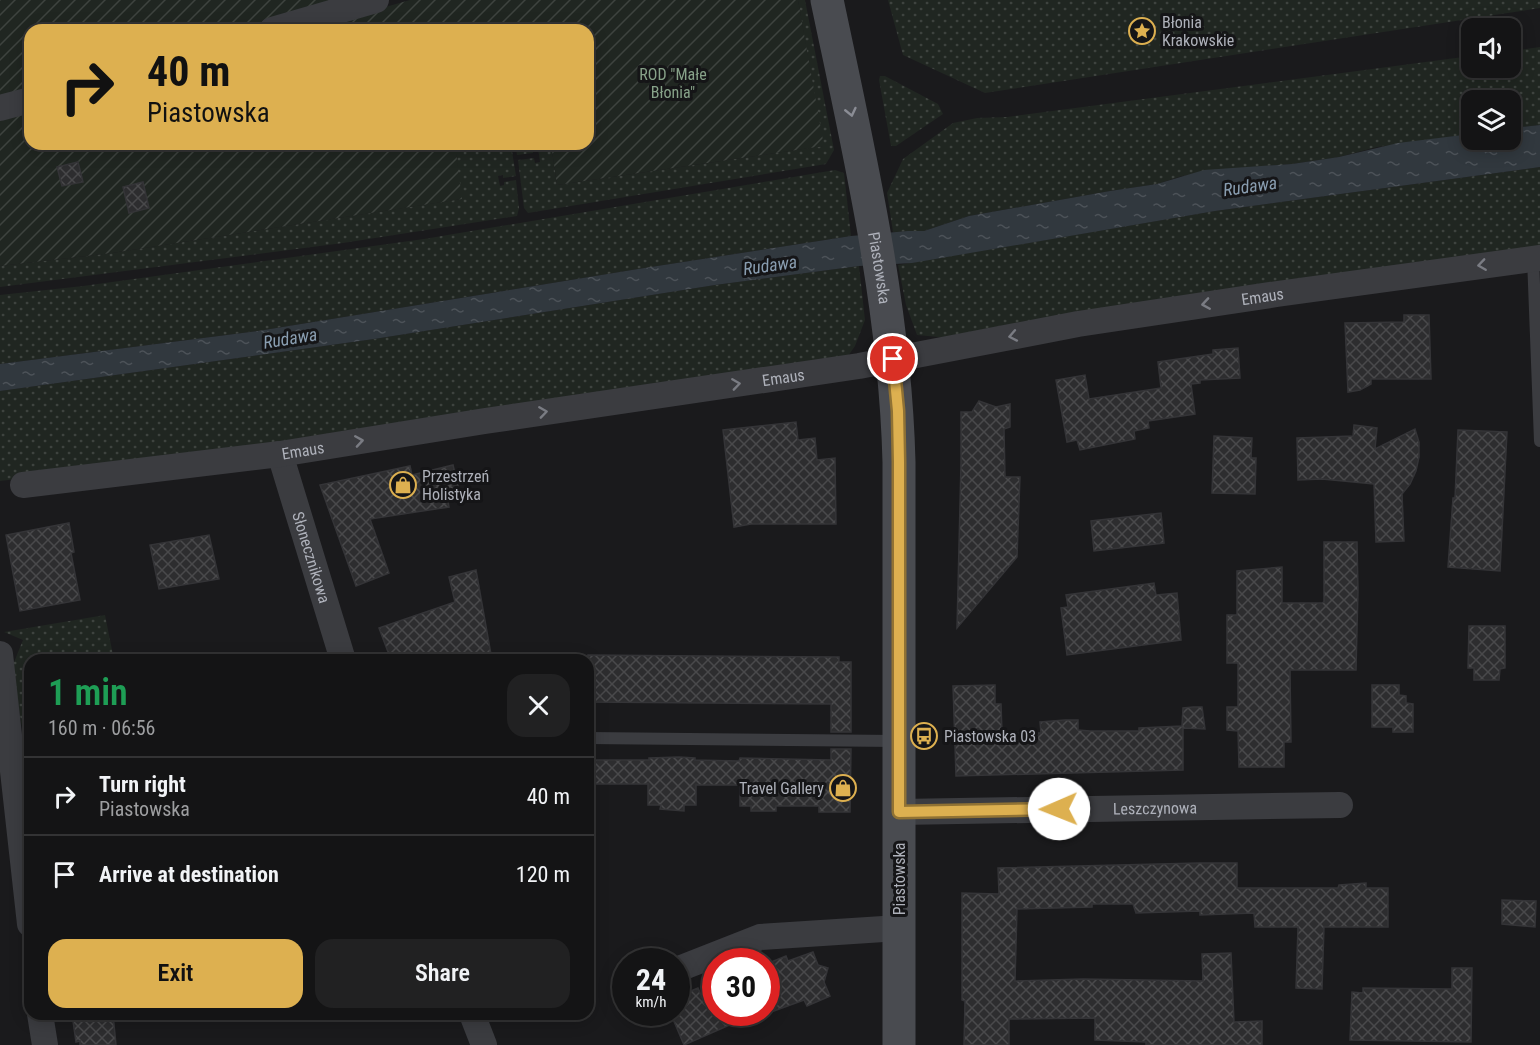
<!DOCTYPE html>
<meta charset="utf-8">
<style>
body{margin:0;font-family:"Roboto Condensed",sans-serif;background:#212122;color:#f1f3f6;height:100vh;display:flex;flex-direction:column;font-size:22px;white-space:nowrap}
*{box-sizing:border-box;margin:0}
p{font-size:20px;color:#9d9ea0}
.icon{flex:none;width:33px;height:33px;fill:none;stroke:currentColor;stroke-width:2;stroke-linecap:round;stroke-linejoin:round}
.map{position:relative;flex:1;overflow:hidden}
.side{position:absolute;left:24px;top:654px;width:570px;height:366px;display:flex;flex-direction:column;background:#141415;border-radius:18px;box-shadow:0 3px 15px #0003,0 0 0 2px #333334}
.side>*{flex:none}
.top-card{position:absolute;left:24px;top:24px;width:570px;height:126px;border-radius:18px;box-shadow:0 3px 15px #0003,0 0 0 2px #333334;background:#ddb050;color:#111;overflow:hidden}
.tools{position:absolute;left:1461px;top:18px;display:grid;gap:12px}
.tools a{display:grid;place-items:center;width:60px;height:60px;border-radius:12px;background:#141415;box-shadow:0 3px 15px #0003,0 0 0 2px #333334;font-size:30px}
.speed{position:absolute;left:612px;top:948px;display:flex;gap:12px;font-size:30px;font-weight:700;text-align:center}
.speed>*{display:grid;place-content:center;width:78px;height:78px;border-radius:50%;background:#141415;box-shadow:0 3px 15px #0003,0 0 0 2px #333334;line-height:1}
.speed small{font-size:15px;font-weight:400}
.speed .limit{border:9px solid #d22;background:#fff;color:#111}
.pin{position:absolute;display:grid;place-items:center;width:51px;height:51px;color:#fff;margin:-26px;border:3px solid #fff;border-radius:50%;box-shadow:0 2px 6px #0007}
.me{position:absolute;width:66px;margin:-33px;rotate:269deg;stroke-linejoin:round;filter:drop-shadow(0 0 4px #0008)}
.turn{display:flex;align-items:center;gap:21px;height:126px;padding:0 24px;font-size:27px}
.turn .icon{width:78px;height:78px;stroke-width:2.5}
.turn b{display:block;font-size:42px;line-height:51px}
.round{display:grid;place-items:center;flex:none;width:63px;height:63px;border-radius:18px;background:#212122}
.headline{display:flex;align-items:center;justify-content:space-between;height:102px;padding:0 24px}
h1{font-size:36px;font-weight:600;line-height:45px;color:#1e9e55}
.cta{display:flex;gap:12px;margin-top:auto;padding:12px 24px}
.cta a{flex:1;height:69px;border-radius:18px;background:#ddb050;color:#111;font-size:24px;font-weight:600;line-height:69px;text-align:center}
.cta a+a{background:#212122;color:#f1f3f6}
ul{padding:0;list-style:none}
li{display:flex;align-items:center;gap:18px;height:78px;padding:0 24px;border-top:2px solid #333334}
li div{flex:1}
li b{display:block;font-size:22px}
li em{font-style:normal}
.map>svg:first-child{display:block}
</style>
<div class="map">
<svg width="1540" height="1045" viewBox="0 0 1540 1045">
<defs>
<pattern id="grass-dots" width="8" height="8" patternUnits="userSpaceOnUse" patternTransform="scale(1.5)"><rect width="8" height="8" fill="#202621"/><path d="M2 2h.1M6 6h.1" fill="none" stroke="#3e433f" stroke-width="1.8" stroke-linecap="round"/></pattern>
<pattern id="garden-furrows" width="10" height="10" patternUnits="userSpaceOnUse" patternTransform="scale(1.5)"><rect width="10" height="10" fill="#202621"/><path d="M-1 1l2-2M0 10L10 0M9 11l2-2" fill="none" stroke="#3e433f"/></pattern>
<pattern id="water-ripples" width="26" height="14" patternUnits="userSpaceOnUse" patternTransform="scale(1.5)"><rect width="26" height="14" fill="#31383e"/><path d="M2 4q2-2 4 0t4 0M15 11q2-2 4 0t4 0" fill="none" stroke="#4c5258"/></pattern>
<pattern id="building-cross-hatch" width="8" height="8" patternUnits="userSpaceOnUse" patternTransform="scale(1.5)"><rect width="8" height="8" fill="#2d2d2f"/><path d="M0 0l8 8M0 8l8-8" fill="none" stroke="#49494b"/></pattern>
</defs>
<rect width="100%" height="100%" fill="#1a1a1c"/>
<path fill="url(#grass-dots)" d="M798,0H805L834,150L826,164L528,213L524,208L518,160L534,158L535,163L540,162L538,147H533V153L517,155L515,144H551L557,185L823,146Z
M888,0H1540V8L985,93L903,55Z
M1540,47V125L1511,128L1510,100H1472L1471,134L1377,147L1339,157L1292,164L1228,169L1182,176L1157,184L1110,191L969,216L924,231L893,232L887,193L903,159L953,123L977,118L1007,117L1471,56L1472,68H1510L1511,51Z
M880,76H885L938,104L943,114L896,146H891L879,80Z
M455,144H496V147L511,145L516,176L503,178V175L498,176L500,186L504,185V182L516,180L519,208L517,216L343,243L0,287V266L112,253L461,199Z
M1540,167V250L960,339L917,335L906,305L898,265L1215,211Z
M835,170L844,173L851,236L638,269L258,331L0,364V295L83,286L424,239Z
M859,266L865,320L855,346L846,359L99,469L0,481V391L374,339L715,285Z
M105,615L114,660H30V776L12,667L23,640L4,632Z"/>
<path fill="url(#garden-furrows)" d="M0,0H346L241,30H30V91L0,99Z
M410,0H798L824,146L557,185L551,144H588V30H305Z
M30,109V144H455L462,199L112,253L0,266V118Z"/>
<path fill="url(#water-ripples)" d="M1540,125V167L1215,211L912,263L859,266L715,285L374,339L0,391V364L258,331L638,269L851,236L908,231H924L969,216L1110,191L1157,184L1204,170L1292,164L1339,157L1398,143L1471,134L1472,140H1510L1511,128Z"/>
<path fill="url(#building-cross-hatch)" stroke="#343437" stroke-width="1.5" d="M78,162L83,182L62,186L57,167Z
M143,182L149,208L129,213L123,187Z
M1404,315H1429L1431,379H1371V384L1360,390L1348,392L1345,323L1404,322Z
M1238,348L1240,378L1200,380V383L1191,384L1195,414L1148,421L1149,428L1134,431L1135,439L1080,450L1077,440L1067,442L1056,380L1085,375L1089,399L1161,388L1158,362L1213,354V350Z
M979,401L996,407L1010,404V427L1004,429L1005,477H1020L1017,557L957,628L961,463V412H972Z
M796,422L798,440L815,438L817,460L835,458L836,524H751L734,527L723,430Z
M1354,425L1377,428L1375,449L1415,429L1419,442V457L1416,471L1410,484L1402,494L1404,541L1376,542L1374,484L1322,479L1298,480L1297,438L1353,436Z
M1458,430L1507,432L1500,571L1448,567L1453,498H1455Z
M1214,436L1252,438L1251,458H1256L1255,494L1212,493Z
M453,465L461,498L448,501L449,507L370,519L389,573L356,586L320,485L410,466L412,475Z
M1161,513L1164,543L1094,551L1091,521Z
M69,523L74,552L71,553L80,600L20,611L6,535Z
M209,535L219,579L159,589L150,545Z
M1324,542H1357L1358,591L1356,670H1290L1291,742H1284V767H1239L1238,731L1227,730V707H1238V663H1227V615H1237V571L1282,567V603H1322L1324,602Z
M476,570L492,660H391L379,628L455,602L449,577Z
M1154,583L1156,595L1177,593L1181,640L1067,655L1061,608L1068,607L1066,595Z
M1469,626H1505V668L1500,669L1499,680H1474V668H1468Z
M588,655L839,657V662H851V732H831V704L588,702Z
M995,685V704H1001L1002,733H1041L1040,722L1065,720H1078V730L1090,731H1139V728L1182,726L1183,708L1193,707H1202L1205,729L1183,728V770L956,776L953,686Z
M1372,685H1399V695L1406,696V703L1413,704V732H1393V727H1372Z
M831,749H851L850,812H819V806H776V811H751V806H740V785H696V805H684V811L660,809L661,805H648V784H588V760H649V758L679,757L695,758V760L739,761L740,758L831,760Z
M1199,863H1237V888H1338L1339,885L1366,883V888H1388V927H1324L1322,989L1296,988L1298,927H1255L1254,913L1200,915V911L1136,913L1133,904H1092V907L1017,909L1015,981L1083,979L1203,981L1202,954L1231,953L1234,1022L1262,1021V1045H1146V1042L1095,1040V1018L1009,1019V1045H964L965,1001L962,1000V893L999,894L998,868Z
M1502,900L1536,901L1535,927L1502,924Z
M813,952L818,965L828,968L824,982L830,996L807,1006L804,1000L766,1014V964L786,956L788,961Z
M1452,968H1472L1471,1042L1350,1040L1352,992L1363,993V988L1452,989Z
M698,988L705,1004L716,1000V1012L757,1013L684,1045L670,1012H676V997Z
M72,1014H113L116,1045H80V1041L76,1042Z"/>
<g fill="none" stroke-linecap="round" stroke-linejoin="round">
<path stroke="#3b3c40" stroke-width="12" d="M1533,258L1540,441
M588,738L898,741"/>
<g stroke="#3b3c40" stroke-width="26">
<path d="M272,30L376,0"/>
<path d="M0,108L30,100"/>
<path id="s1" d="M280,454L343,660"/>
<path id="s2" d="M23,485L280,454L485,421L859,366L1078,324L1277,294L1540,258"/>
<path d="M0,654L30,924"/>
<path id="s3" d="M899,812L1340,805"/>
<path d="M676,970L760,937L899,928"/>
<path d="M40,1014L45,1045"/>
<path d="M472,1014L484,1045"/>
</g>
<path stroke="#494b50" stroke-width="33" id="s4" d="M827,0C859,152 895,305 899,462V1045"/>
</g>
<defs><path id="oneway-chevron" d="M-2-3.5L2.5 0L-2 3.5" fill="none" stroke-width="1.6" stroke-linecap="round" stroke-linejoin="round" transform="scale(1.5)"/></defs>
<use stroke="#8b8d95" href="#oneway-chevron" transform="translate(851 112) rotate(77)"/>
<g stroke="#7a7c83">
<use href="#oneway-chevron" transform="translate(1482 265) rotate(172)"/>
<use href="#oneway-chevron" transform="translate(1206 304) rotate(171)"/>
<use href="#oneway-chevron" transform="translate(1013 336) rotate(169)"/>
<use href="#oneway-chevron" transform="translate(736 384) rotate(-8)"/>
<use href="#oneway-chevron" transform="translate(543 412) rotate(-8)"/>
<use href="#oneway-chevron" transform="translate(359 441) rotate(-9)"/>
</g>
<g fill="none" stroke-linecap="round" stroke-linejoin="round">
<defs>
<path id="route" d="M893,359L898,411L899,462V812L1059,809"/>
</defs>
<use href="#route" stroke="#907234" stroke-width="15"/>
<use href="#route" stroke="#ddb050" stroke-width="10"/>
</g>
<defs>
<symbol id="sight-ring" viewBox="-11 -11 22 22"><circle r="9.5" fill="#151517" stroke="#ddb050" stroke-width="1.5"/><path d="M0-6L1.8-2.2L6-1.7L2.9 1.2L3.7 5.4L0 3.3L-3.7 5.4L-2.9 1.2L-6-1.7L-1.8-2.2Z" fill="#ddb050"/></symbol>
<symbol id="shop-ring" viewBox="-11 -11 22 22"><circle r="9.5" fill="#151517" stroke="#ddb050" stroke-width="1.5"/><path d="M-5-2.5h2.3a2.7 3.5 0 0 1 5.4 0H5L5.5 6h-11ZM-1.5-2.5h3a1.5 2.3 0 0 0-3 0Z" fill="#ddb050"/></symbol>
<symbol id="bus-ring" viewBox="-11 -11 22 22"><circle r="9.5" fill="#151517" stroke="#ddb050" stroke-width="1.5"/><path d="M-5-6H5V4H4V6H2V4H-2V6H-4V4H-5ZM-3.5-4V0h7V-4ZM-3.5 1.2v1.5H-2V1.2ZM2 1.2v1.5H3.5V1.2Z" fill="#ddb050"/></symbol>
</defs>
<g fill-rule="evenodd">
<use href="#sight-ring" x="1127" y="16" width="30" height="30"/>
<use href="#shop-ring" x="388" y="470" width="30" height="30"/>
<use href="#bus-ring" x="909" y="721" width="30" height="30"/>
<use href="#shop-ring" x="828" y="773" width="30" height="30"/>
</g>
<g text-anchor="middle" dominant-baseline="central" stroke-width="6" stroke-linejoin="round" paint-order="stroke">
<g font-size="16" fill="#aeb1ba" stroke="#151517" text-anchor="start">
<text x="1162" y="22">Błonia<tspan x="1162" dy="18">Krakowskie</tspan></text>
<text x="422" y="476">Przestrzeń<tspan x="422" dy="18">Holistyka</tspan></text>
<text x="944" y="736">Piastowska 03</text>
<text x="824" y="788" text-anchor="end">Travel Gallery</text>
</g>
<g font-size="16" fill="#87a289" stroke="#151517">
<text x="673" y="74">ROD "Małe<tspan x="673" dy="18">Błonia"</tspan></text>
</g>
<g font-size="16" fill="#aeb1ba" stroke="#151517">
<text stroke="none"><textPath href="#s4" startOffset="273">Piastowska</textPath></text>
<text stroke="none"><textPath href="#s2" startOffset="1254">Emaus</textPath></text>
<text stroke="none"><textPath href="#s2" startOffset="768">Emaus</textPath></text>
<text stroke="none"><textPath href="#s2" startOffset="282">Emaus</textPath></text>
<text stroke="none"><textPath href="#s1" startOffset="108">Słonecznikowa</textPath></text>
<text stroke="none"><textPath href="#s3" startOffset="256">Leszczynowa</textPath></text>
<text transform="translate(899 879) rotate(-90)">Piastowska</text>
</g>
<g font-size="18" font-style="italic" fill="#899db0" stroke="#151517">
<text transform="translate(1250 186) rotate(-8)">Rudawa</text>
<text transform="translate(770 265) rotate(-8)">Rudawa</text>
<text transform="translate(290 338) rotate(-9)">Rudawa</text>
</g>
</g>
</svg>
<div class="tools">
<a><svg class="icon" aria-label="sound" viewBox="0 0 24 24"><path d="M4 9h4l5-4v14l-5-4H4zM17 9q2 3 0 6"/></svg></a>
<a><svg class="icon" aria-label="layers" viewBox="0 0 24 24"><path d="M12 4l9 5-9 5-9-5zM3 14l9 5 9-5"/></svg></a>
</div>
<div class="speed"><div>24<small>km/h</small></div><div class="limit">30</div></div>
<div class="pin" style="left:893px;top:359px;background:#d93025"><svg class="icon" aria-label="arrive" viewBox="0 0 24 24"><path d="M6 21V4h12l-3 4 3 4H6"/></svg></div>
<svg class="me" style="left:1059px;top:809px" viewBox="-20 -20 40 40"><circle r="19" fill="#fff"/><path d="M0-13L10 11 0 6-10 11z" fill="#ddb050"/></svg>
<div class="top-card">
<div class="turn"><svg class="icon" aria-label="right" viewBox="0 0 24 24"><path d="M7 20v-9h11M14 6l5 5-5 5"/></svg><div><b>40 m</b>Piastowska</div></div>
</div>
<section class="side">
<div class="headline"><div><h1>1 min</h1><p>160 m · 06:56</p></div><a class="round"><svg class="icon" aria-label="close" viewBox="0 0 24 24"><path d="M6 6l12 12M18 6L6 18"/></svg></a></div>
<ul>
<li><svg class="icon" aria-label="right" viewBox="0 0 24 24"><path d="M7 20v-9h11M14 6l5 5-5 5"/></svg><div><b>Turn right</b><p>Piastowska</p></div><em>40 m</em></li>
<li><svg class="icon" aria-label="arrive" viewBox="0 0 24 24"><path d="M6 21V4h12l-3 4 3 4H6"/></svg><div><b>Arrive at destination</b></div><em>120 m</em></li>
</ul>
<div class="cta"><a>Exit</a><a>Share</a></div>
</section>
</div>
